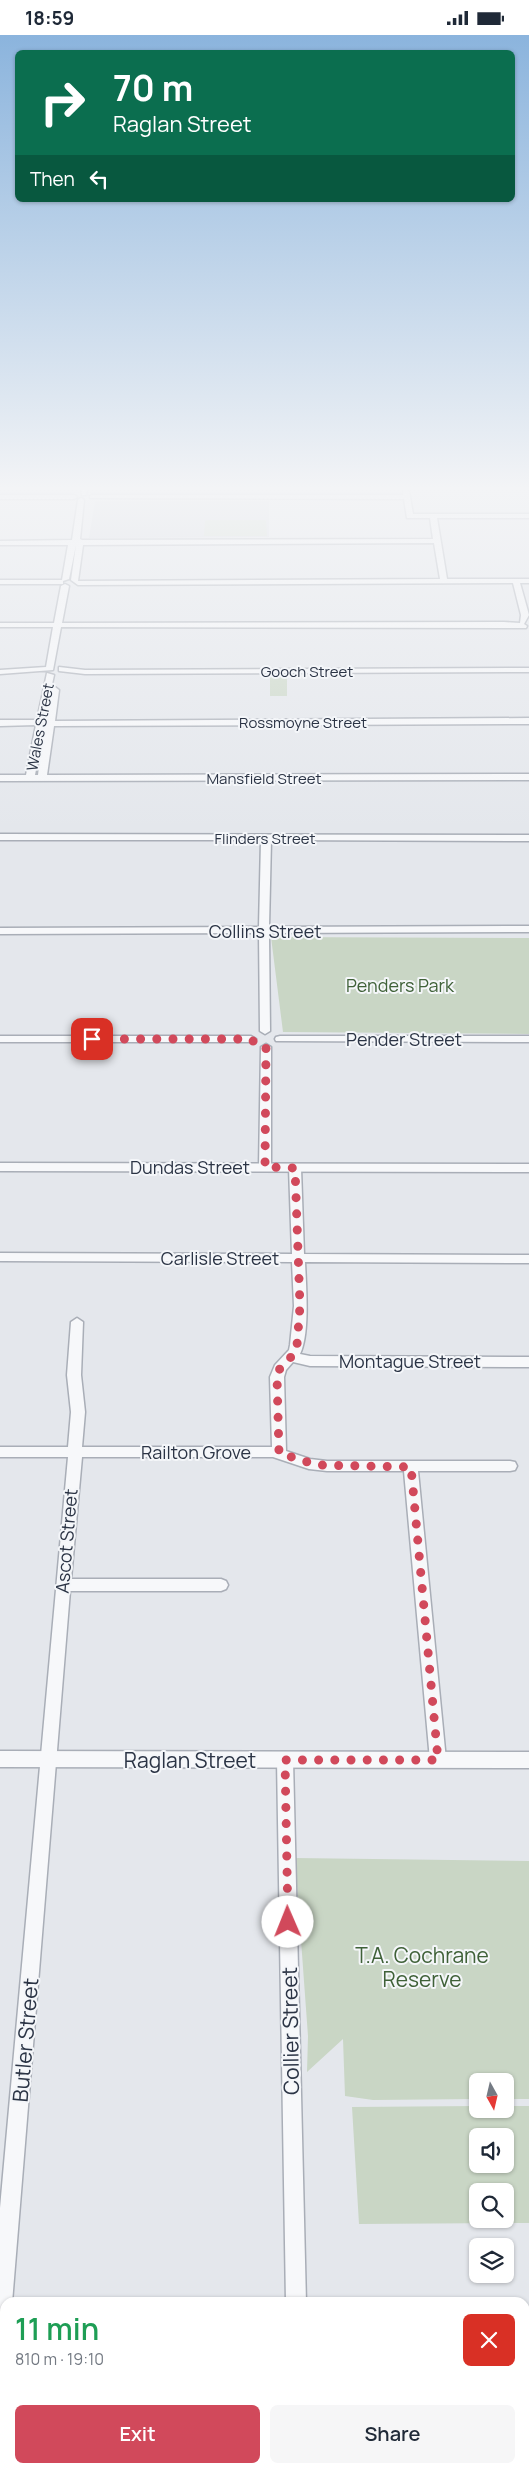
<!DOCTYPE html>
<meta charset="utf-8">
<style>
body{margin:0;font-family:Manrope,sans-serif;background:#f6f6f7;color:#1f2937;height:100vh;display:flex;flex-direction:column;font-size:19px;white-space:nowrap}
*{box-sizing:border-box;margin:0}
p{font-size:16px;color:#747a83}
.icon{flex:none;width:28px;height:28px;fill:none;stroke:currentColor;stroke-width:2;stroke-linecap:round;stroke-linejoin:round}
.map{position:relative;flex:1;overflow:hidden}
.panel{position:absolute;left:0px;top:2262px;width:530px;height:176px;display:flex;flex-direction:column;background:#fff;border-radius:15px 15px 0 0;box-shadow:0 1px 4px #0004}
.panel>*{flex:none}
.top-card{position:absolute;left:15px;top:15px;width:500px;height:152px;border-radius:8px;box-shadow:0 1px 4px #0004;background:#0b6e4f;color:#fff;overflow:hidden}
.needle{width:32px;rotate:172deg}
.controls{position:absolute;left:469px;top:2038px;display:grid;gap:10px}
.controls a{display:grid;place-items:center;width:45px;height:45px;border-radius:8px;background:#fff;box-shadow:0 1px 4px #0004;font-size:25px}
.pin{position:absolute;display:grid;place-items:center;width:42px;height:42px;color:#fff;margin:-21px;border-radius:10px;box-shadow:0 2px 8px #0006}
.me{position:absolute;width:55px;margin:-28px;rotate:359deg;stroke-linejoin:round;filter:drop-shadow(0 0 4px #0008)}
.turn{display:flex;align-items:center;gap:18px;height:105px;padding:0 15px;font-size:22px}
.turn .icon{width:65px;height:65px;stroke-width:2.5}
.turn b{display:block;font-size:35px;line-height:42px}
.then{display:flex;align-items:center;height:48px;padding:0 15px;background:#0003;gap:10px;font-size:19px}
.round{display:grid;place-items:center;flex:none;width:52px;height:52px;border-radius:8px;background:#f6f6f7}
.summary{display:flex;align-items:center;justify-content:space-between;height:85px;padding:0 15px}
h1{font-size:30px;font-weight:600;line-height:38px;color:#1e9e55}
.button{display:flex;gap:10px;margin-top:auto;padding:10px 15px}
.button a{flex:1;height:58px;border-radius:8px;background:#d1495b;color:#fff;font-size:20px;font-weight:600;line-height:58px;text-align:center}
.button a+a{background:#f6f6f7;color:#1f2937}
.status{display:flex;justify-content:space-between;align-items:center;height:35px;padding:0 25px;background:#fff;direction:ltr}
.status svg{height:14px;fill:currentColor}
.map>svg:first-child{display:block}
</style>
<div class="status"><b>18:59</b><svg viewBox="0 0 49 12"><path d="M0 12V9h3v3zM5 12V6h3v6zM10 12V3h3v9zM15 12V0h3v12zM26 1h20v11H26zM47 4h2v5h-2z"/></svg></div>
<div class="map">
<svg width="529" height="2438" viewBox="0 0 529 2438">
<rect width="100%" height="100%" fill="#e4e7ec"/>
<path fill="#d2d6de" d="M95,466H269V502L89,503Z"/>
<path fill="#c9d6c5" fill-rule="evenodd" d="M207,485H266L267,501H204L205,486Z
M270,641H287V661H270Z
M271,902L529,903V999L283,997Z
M295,1823L529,1826V2064H505V2046H478L477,2064L373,2065L345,2061L343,2004L307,2037L308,2001Z
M477,2071L478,2074H505V2071H529V2188L359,2189L352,2072ZM505,2101V2129H478V2101ZM505,2156V2184H478V2156Z"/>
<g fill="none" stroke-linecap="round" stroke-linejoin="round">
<defs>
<path id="minor" d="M81,453H88L86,460H82Z
M406,454L409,456L413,479H529V483H437L447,544H529V548H520L529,580L524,589L527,591L526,593L61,592L53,635L0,639V635L46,632L53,592H0V588H54L61,551L65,549L69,551L62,588L504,587L520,588L521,580L513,548L78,550L71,545L76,510L69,544L63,546V549H0V545H62L68,510H0V506L72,505L78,465L81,463L84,465L80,504L82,505L433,504L430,483H407L404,464L90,463V461L92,460H403V456ZM434,508L440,544L78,546L83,510Z
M0,460H74L77,462L74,464H0Z
M59,632L85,635L529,633V637L85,639L59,636Z
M47,638L54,640L51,654L55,652L59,655L55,686L529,683V689L54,691L47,740L529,739V745L0,746V740H26L36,690L0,691V685H37ZM44,691L38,740H35Z
M0,799L529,800V806L271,805L269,892L529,891V897L269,898L270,996L265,999L260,996L259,898L0,899V893L259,892L261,805H0Z
M0,1001H251L256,1004L251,1007H0Z
M280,1001H529V1007L276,1006L275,1004L276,1002Z
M266,1009L271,1012V1132L265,1136L259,1132L261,1012Z
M295,1129L301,1133L304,1219L529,1220V1228L305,1227C306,1251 310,1298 300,1319L310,1321L529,1322V1332L310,1331L293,1327L286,1335L284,1342L286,1416L310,1424L327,1426H510L515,1427L517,1431L515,1435L510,1436H418L446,1725L444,1730L438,1732L432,1730L430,1725L404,1436H327L309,1434L273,1422H82L71,1544H221L226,1546L228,1550L226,1554L221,1556H70L12,2268H5V2294L0,2296V2173L68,1422H0V1412H68L71,1377L67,1340L71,1287L77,1283L83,1287L81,1340L85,1377L82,1412H272L270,1342L275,1330L289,1315L290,1310L294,1271L292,1227L0,1226V1218L292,1219L289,1133Z
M285,1718L291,1720L293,1725L306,2268H286L277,1725L279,1720Z
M0,2355H5V2375H0Z
M525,2355H529V2375H525Z
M172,2434H194V2438H172Z"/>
<path id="tertiary" d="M0,1128L529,1129V1137L0,1136Z
M0,1716L529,1717V1733L0,1732Z"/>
</defs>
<use href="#minor" stroke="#a9aeb7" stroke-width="3"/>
<use href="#tertiary" stroke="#a9aeb7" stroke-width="3"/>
<use href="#minor" fill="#f7f8fa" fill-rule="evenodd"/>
<use href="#tertiary" fill="#f7f8fa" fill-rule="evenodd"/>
</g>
<linearGradient id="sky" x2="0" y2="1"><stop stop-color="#8bb4dd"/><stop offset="0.57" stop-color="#f3f4f6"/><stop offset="1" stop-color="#f3f4f6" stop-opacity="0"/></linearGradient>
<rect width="529" height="795" fill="url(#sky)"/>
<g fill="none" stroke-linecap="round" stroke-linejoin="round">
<path stroke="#d1495b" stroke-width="9" stroke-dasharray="0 16.2" d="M92,1004H251L257,1010L266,1012L265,1132L295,1133L300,1271L297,1310L295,1318L280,1333L277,1342L279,1418L317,1430L411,1432L438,1725H285L288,1887"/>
</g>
<g text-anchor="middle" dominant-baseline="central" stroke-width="4" stroke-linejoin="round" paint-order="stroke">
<g font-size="15" fill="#2b3445" stroke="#f4f6f9">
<text x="307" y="636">Gooch Street</text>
<text x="303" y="687">Rossmoyne Street</text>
<text transform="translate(40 692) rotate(-79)">Wales Street</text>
<text x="264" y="743">Mansfield Street</text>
<text x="265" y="803">Flinders Street</text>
</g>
<g font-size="18" fill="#2b3445" stroke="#f4f6f9">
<text x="265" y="896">Collins Street</text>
<text x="404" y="1004">Pender Street</text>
<text x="190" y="1132">Dundas Street</text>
<text x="220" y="1223">Carlisle Street</text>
<text x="410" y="1326">Montague Street</text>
<text x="196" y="1417">Railton Grove</text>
<text transform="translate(66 1506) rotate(-85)">Ascot Street</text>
</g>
<g font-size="18" fill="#3f6138" stroke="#f4f6f9">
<text x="400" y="950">Penders Park</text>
</g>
<g font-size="21" fill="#2b3445" stroke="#f4f6f9">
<text x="190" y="1725">Raglan Street</text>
<text transform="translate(290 1996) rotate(-91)">Collier Street</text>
<text transform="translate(25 2005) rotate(-85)">Butler Street</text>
</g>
<g font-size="21" fill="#3f6138" stroke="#f4f6f9">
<text x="422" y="1920">T.A. Cochrane<tspan x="422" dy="24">Reserve</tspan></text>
</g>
</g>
</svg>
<div class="controls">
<a><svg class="needle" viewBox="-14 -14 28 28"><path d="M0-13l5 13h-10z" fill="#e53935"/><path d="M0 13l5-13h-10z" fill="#747a83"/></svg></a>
<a><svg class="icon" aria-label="sound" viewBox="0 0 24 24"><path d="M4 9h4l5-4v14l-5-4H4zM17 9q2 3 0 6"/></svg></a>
<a><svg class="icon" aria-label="search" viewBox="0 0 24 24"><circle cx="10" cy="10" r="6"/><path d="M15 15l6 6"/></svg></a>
<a><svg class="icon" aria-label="layers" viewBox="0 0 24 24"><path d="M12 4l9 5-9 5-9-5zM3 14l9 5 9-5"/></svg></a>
</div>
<div class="pin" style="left:92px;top:1004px;background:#d93025"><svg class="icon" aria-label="arrive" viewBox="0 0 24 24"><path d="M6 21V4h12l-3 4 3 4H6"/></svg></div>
<svg class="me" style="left:288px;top:1887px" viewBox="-20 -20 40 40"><circle r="19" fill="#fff"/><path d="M0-13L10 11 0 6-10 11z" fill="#d1495b"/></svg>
<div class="top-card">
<div class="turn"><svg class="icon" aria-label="right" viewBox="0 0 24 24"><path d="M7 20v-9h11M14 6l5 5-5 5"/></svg><div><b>70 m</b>Raglan Street</div></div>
<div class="then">Then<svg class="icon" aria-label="left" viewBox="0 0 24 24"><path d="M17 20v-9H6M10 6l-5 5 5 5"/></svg></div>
</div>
<section class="panel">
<div class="summary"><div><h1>11 min</h1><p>810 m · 19:10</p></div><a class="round" style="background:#d93025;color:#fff"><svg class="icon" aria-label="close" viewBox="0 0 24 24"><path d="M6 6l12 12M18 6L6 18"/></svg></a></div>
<div class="button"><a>Exit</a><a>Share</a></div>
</section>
</div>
